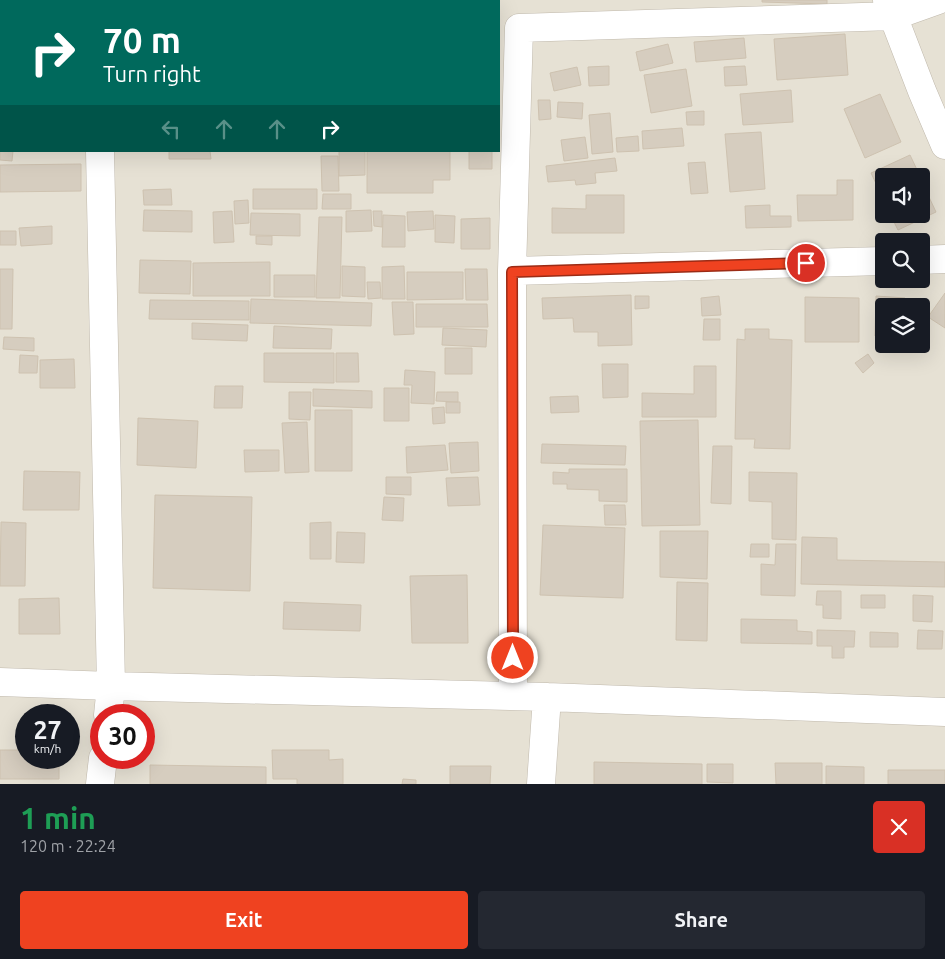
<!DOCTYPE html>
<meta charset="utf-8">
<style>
body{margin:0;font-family:Ubuntu,sans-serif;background:#242831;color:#f1f3f6;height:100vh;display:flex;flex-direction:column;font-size:19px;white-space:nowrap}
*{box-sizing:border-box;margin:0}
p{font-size:16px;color:#9ea1a6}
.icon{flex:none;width:28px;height:28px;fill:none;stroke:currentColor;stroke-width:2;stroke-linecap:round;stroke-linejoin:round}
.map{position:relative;height:784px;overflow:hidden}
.details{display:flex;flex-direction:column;background:#171b24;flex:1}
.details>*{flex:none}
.top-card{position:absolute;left:0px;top:0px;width:500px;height:152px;box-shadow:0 5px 20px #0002;background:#00695c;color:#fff;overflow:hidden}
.tools{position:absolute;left:875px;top:168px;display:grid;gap:10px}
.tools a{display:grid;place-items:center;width:55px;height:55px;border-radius:5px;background:#171b24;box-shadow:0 5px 20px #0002;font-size:25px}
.speed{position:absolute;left:15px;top:704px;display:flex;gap:10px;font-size:25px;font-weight:700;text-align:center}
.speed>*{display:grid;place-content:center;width:65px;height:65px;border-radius:50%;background:#171b24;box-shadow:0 5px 20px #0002;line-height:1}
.speed small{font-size:12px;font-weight:400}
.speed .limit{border:8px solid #d22;background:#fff;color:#111}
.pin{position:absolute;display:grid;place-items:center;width:42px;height:42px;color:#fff;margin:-21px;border:2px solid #fff;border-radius:50%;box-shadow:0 1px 5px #0007}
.me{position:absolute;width:55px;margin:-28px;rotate:0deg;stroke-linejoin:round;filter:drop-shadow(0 0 4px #0008)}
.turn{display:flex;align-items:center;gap:18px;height:105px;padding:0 20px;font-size:22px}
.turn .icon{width:65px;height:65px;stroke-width:2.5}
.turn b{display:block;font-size:35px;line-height:42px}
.lanes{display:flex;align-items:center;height:48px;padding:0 20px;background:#0003;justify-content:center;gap:25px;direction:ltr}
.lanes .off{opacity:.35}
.round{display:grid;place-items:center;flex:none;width:52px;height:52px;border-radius:5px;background:#242831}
.overview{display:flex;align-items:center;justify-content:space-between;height:85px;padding:0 20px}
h1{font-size:30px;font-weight:700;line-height:38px;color:#1e9e55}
.action{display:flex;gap:10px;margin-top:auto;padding:10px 20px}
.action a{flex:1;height:58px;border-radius:5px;background:#ef4220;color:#fff;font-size:20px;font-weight:700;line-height:58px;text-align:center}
.action a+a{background:#242831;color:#f1f3f6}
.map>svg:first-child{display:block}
</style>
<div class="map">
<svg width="945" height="784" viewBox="0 0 945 784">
<rect width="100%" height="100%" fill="#f2efe6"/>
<path fill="#e6e1d4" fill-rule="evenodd" d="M0,0H945V784H0ZM1,1H499V151H1ZM884,176H921V214H884ZM884,241H921V279H884ZM884,306H921V344H884ZM26,715H69V758H26ZM101,715H144V758H101Z"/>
<path fill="#d6cdbf" stroke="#cec2b0" d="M172,0H254L172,1Z
M762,0H827V4L762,2Z
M845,34L848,75L777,80L774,39Z
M744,38L746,58L696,62L694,42Z
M668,44L673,63L640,71L636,52Z
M609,66V85L589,86L588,67Z
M745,66L747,85L725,86L724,67Z
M577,67L581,85L554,91L550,73Z
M686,69L692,106L651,113L644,75Z
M791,90L793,122L743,125L740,94Z
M880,94L901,142L865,158L844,109Z
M538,100H550L551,119L539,120Z
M558,102L583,103L582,119L557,117Z
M704,111V125H687L686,112Z
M610,113L613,152L592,154L589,115Z
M682,128L684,146L643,149L642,131Z
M761,132L765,189L730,192L725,134Z
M638,136L639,151L617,152L616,138Z
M585,137L588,158L564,161L561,140Z
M0,138L1,151H13L12,161L0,160Z
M169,151H210L211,159H169Z
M339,151H365V175L339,176Z
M367,151H450V180H433V193H367Z
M469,151H492V169H469Z
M910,155L920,176H884V200L871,173Z
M321,156H338L339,191H322Z
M615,158L617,171L595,173L596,183L576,185L575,180L548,182L546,166Z
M705,162L708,193L691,194L688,163Z
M81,164V191L0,192V165Z
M837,180H853V220L798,221L797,195H837Z
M921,180L936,212L898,230L890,214H921Z
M171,189L172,205H144L143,190Z
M253,189H317V209H253Z
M323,194H351V209H322Z
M586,195H624V233H552V208L586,209Z
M248,200L249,223L235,224L234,201Z
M770,205V216H791V227L746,228L745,206Z
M144,210L192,211V232L143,231Z
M371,210L372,231L346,232V211Z
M232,211L234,242L214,243L213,212Z
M373,211H382V227L374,226Z
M433,211L434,229L408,231L407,212Z
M251,213L300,214V236L250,235Z
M383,215L405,216V247H382Z
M435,215L455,216L454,243L435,242Z
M319,217H342L340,298H316Z
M490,218V249H461V219Z
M52,226V244L21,246L19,228Z
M0,231H16V245H0Z
M256,236H272V245L256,244Z
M140,260L191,261L190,294L139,293Z
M270,262V296H193V263Z
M342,266L365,267V297L342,296Z
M404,266L405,299H382V267Z
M0,269H13L12,329H0Z
M465,269H487L488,300H466Z
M407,272H463V299L407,300Z
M274,275H315V297H274Z
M367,282H380L381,298L368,299Z
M945,293V328L928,317Z
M631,295L632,345L598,346V332H574L573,318L543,319L542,298Z
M635,296H649V308L635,309Z
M719,296L721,315L702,316L701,298Z
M876,296L905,298V306H884V337L875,336Z
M805,297L859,298V342H805Z
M251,299L372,303L371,326L250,323Z
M150,300L249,301V320L149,319Z
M392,302H413L414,334L394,335Z
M416,304H487L488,327H416Z
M704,319H720V340H703Z
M192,323L248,325L247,341L192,339Z
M274,326L332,329L331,349L273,348Z
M443,328L487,330L486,347L442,345Z
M745,329H769V339L792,340L790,449L754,448L755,439H735L737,339L745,340Z
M4,337L34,338V351L3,349Z
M445,348H472V374H445Z
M264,353H334V383L264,382Z
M336,353H358L359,382H336Z
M868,354L874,363L863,373L855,363Z
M20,355L38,356L37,373H19Z
M74,359L75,388H40V360Z
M602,364H628V397L603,398Z
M694,366H716V417H642V393L694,394Z
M405,370L435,372L434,404L411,403L412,385H404Z
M215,386H243L242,408H214Z
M384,388H409V421H384Z
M313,389L372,391V408L313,406Z
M289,392H311L310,420L289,419Z
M437,392H458V402L436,401Z
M578,396L579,412L551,413L550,397Z
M446,402H460V413H446Z
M444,407L445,423L433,424L432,408Z
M315,410H352V471H315Z
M138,418L198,421L196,468L137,465Z
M698,420L700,525L642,526L640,421Z
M307,422L309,472L285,473L282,423Z
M478,442L479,471L451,473L449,443Z
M542,444L626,446L625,465L541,463Z
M445,445L448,470L407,473L406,447Z
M713,446H732L731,504L711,503Z
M244,450H279V471L245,472Z
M569,469H627V502L599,501V490L567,489V484H553V472L569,473Z
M24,471L80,472L79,510H23Z
M749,472L797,473L796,540L772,539V502L749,501Z
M386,477H411V495L386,494Z
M478,477L480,505L448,506L446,478Z
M155,495L252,497L250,591L153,588Z
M384,497L404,498L403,521L382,520Z
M604,505H625L626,525H605Z
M1,522L26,523L25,586H0Z
M331,522V559H310V523Z
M543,525L625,528L623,598L540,595Z
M660,531H708L707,579L660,577Z
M337,532L365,533L364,563L336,562Z
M802,537L837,538V560L945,562V587L801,584Z
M751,544H769V557H750Z
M776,544H796L795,596L761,595V564L775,565Z
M467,575L468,643H412L410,576Z
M677,582L708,583L707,641L676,640Z
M817,591H841V619L823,618V605H816Z
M861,595H885V608H861Z
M913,595L933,596L932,622L913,621Z
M59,598L60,634H19V599Z
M284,602L361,605L360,631L283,629Z
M741,619L797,620V631L812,632V644L741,643Z
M817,630L855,631L854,647H844V658H832V646H817Z
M918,630L943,631L942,649H917Z
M870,632L898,633V647H870Z
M0,750H26V758H59V779H0Z
M272,750H329V760L343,759V784H297V779H273Z
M594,762L702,764V784H594Z
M775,763H822V784H776Z
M707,764H733V783L707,782Z
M150,765L266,767V784H150Z
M450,766H491L490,784H450Z
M826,766L864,767V784H826Z
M888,770H945V784H888Z
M403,779L416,780V784H402Z"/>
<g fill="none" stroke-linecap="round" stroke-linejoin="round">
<defs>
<path id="minor" d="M887,0L922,91L945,145
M98,1V0
M0,36H1
M100,151L111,686L108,715
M921,260L945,259
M512,271L884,261
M0,682L111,686L547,697L945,712
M513,696L512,271L519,28L893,16L938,0
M100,784L103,758
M541,784L547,697"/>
</defs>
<use href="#minor" stroke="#c0b9ac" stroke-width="29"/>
<use href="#minor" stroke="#fff" stroke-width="28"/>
</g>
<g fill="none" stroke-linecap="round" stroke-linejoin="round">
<defs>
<path id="route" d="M513,658L512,272L806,263"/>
</defs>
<use href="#route" stroke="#9b2b15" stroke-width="12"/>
<use href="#route" stroke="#ef4220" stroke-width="9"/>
</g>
</svg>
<div class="tools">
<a><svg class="icon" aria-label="sound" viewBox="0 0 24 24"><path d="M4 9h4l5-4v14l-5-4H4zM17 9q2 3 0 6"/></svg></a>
<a><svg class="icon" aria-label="search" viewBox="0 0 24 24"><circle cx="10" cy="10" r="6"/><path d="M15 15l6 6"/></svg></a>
<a><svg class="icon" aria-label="layers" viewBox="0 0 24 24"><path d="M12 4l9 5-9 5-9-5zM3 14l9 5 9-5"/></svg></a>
</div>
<div class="speed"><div>27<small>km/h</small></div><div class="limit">30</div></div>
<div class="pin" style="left:806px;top:263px;background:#d93025"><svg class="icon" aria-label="arrive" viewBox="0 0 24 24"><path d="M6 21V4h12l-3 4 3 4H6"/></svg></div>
<svg class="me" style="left:513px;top:658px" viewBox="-20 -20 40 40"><circle r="17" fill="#ef4220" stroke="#fff" stroke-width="3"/><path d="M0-11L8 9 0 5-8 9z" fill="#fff"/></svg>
<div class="top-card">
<div class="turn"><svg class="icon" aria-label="right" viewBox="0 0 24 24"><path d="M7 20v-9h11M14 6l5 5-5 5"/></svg><div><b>70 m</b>Turn right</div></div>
<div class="lanes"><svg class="icon off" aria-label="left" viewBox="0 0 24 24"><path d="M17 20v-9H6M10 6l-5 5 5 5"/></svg><svg class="icon off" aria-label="ahead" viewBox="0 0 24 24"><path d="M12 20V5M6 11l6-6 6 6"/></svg><svg class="icon off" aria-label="ahead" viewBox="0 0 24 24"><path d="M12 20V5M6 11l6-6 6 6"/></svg><svg class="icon" aria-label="right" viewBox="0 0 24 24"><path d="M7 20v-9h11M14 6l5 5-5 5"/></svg></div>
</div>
</div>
<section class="details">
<div class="overview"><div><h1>1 min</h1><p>120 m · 22:24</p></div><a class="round" style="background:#d93025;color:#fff"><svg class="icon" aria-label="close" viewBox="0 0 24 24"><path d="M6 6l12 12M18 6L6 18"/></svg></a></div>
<div class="action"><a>Exit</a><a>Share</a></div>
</section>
